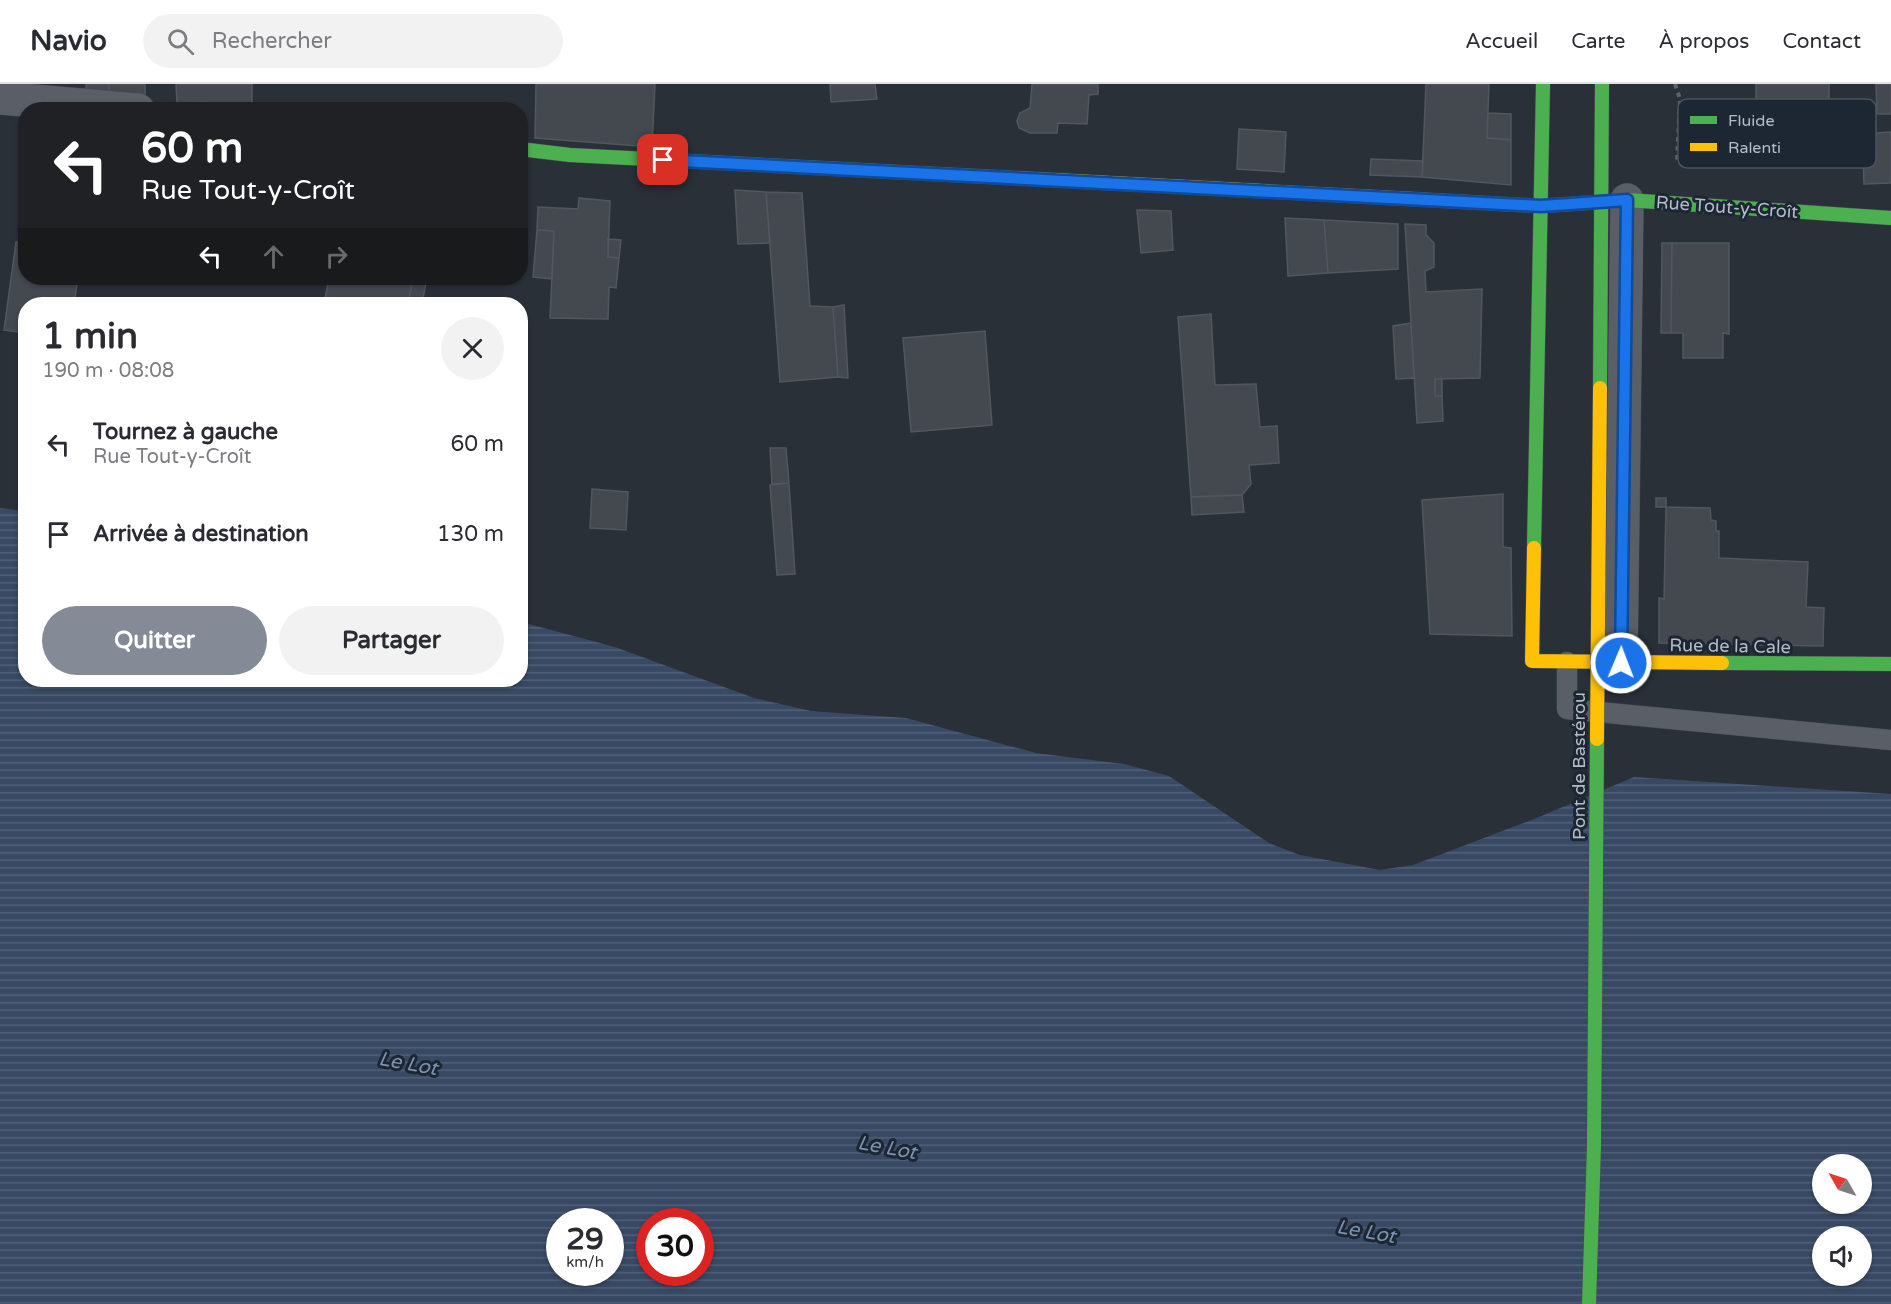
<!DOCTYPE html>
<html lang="fr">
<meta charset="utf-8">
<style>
body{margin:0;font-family:"Varela Round",sans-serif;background:#f2f2f3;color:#2b2b33;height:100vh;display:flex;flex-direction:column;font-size:22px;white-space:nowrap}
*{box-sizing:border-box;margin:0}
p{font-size:20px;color:#7c7c81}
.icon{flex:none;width:33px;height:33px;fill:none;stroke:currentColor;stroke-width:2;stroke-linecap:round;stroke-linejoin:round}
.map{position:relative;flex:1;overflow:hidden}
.panel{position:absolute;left:18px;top:213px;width:510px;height:390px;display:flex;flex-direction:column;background:#fff;border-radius:24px;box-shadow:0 2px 4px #0004}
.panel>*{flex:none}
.banner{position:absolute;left:18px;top:18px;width:510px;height:183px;border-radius:24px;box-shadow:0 2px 4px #0004;background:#202124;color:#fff;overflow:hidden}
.needle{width:39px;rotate:309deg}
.fabs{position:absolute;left:1812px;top:1070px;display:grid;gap:12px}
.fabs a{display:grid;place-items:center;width:60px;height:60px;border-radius:50%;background:#fff;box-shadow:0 2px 4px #0004;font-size:30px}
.speed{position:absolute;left:546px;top:1124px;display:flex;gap:12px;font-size:30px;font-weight:700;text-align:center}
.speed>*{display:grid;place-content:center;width:78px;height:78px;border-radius:50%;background:#fff;box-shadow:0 2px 4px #0004;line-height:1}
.speed small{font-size:15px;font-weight:400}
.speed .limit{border:9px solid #d22;background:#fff;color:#111}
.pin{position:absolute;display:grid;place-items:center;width:51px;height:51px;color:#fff;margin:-26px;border-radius:12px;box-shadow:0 3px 9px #0006}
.me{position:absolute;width:66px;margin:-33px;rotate:1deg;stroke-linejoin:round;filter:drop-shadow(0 0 4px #0008)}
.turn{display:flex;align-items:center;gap:21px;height:126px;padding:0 24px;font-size:27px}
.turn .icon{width:78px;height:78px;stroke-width:2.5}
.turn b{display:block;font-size:42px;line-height:51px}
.lanes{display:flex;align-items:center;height:57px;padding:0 24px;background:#0003;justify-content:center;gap:30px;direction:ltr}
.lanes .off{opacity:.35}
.round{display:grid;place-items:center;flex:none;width:63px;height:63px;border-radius:32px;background:#f2f2f3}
.overview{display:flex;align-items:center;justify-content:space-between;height:102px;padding:0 24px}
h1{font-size:36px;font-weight:700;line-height:45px}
.action{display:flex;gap:12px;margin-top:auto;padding:12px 24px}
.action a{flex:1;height:69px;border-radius:36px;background:#848b96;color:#fff;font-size:24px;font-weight:700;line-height:69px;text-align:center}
.action a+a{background:#f2f2f3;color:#2b2b33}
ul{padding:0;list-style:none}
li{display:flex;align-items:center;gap:18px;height:90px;padding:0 24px}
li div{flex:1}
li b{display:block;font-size:22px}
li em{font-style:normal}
header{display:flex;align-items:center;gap:36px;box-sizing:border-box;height:84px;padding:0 30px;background:#fff;border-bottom:2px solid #e1e1e2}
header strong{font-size:28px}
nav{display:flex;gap:33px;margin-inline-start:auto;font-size:21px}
.search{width:420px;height:54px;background:#f2f2f3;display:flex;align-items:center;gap:15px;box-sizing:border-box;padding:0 21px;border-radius:33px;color:#7c7c81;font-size:22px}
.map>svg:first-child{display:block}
</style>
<header>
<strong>Navio</strong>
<div class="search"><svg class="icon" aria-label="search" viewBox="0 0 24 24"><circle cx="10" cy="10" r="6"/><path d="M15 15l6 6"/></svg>Rechercher</div>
<nav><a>Accueil</a><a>Carte</a><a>À propos</a><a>Contact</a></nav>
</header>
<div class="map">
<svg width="1891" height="1220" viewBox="0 0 1891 1220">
<defs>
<pattern id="water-rules" width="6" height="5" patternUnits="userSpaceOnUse" patternTransform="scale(1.5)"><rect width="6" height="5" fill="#384963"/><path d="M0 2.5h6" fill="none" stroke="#526178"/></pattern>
</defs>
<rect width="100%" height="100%" fill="#2a3038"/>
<path fill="url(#water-rules)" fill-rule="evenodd" d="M0,424L25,427L26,596H520L521,538L615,563L754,614L811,627L906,634L1036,669L1124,680L1169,692L1269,759L1300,771L1380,786L1413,781L1539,733L1634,693L1891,710V1220H0ZM1822,1080H1862V1119H1822ZM560,1137H610V1188H560ZM650,1137H700V1188H650ZM1822,1152H1862V1191H1822Z"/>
<path fill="#444950" stroke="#52575f" stroke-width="1.5" d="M86,0H109V10L86,9Z
M109,0H145V16L109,13Z
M176,0H252V20L209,22L208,18L177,19Z
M536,0H655L652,63L535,54Z
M830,0H875L877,15L831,18Z
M1032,0H1098V10L1089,11L1087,40L1058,39L1057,49H1030L1019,44L1017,37L1020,29L1030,24Z
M1426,0H1489L1487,54L1511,56V101L1422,93Z
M1756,0H1829V18H1821V59H1766L1765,17H1756Z
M1876,0H1891V30H1877Z
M1488,29L1511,30V56L1487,54Z
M1239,45L1286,48L1284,88L1237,85Z
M1891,48V99L1864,100L1862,50Z
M1371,75L1423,77L1422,93L1370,91Z
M735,106L766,108L770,159L738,160Z
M766,108L802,109L810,222L833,223L838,293L780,298Z
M579,114L610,117L608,173L619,174L616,204L609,203L608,235L550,234L554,147L537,146L538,123L578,125Z
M1137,126L1171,127L1173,166L1141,169Z
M1285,134L1324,136L1328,189L1288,192Z
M1324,136L1398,140V185L1328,189Z
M1405,140L1426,141V151L1434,159V183L1425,187L1426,208L1482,205L1480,294L1435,295V312H1442L1443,337L1417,339Z
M537,146L554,147L552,195L533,193Z
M608,155L621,156L619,174L608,173Z
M16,158L26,160V194H78L74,220H26V249L4,246Z
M1662,159H1672L1671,249H1661Z
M1672,159H1729V250L1723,249V274H1683V249H1671Z
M329,194H413L408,220H324Z
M413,194H427L422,220H408Z
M844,221L848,294L838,293L833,223Z
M1211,230L1215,301L1256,300L1260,343L1277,342L1279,379L1249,381L1251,400L1242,411L1191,413L1178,233Z
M1411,239L1414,294L1396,295L1393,242Z
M985,247L992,341L911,348L903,254Z
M1435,295H1442V312H1435Z
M770,364H786L789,399L772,400Z
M789,399L795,490L777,491L770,401Z
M592,405L628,408L626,446L590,444Z
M1503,410V463L1511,464L1512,552L1430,550L1422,416Z
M1242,411L1244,428L1192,431L1191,413Z
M1656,414H1666V423H1656Z
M1666,423L1710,424L1711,436L1716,437V447H1719V474L1808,478L1806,523L1824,524L1823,562L1659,559V514L1664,515Z"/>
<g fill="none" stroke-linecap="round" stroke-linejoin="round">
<defs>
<path id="lane" d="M1567,578V625L1891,656"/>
<path id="street" d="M0,14L138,26
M1621,579L1627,116"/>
<path id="fast" d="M520,65L570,71L1054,96
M1412,115L1541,122L1627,116L1891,134
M1534,464L1543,0
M1722,579L1891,580"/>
<path id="slow" d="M1054,96L1412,115
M1534,464L1532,577L1722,579"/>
</defs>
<use href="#lane" stroke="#484c53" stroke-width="21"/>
<use href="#street" stroke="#484c53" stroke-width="34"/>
<use href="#fast" stroke="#484c53" stroke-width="15"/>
<use href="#slow" stroke="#484c53" stroke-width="15"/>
<path stroke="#5d636a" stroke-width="4" stroke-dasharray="4.5 4.5" stroke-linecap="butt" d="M1675,0L1680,15L1677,77"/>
<use href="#lane" stroke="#5a5e66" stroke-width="20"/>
<use href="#street" stroke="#5a5e66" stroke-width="33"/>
<use href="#fast" stroke="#4caf50" stroke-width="14"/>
<use href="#slow" stroke="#ffc107" stroke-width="14"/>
<defs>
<path id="fast-bridge" d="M1600,304L1602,0
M1589,1220L1594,1062L1597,655"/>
<path id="slow-bridge" d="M1597,655L1600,304"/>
</defs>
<use href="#fast-bridge" stroke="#484c53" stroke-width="15" stroke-linecap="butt"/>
<use href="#slow-bridge" stroke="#484c53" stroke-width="15" stroke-linecap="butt"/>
<use href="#fast-bridge" stroke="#4caf50" stroke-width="14"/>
<use href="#slow-bridge" stroke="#ffc107" stroke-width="14"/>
</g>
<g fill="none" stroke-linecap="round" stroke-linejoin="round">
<defs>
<path id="route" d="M663,76L1541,122L1627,116L1621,579"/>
</defs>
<use href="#route" stroke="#114b97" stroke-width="15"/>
<use href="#route" stroke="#1a73e8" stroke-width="10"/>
</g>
<g text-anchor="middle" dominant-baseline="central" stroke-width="6" stroke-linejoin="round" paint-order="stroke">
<g font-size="18" fill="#b4bcc9" stroke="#1d2633">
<text transform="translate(1727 123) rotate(4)">Rue Tout-y-Croît</text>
<text transform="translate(1730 562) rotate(1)">Rue de la Cale</text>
<text transform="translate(1579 682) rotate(-90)">Pont de Bastérou</text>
</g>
<g font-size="20" font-style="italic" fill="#7c92b1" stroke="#1d2633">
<text transform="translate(408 980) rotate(10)">Le Lot</text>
<text transform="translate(887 1064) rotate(10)">Le Lot</text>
<text transform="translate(1366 1148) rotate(10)">Le Lot</text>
</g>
</g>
<rect x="1678" y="15" width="198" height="69" rx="9" fill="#1d2633" stroke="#4a5360" stroke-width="1.5"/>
<rect x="1690" y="32" width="27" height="8" fill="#4caf50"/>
<rect x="1690" y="59" width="27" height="8" fill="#ffc107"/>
<g font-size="16" fill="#b4bcc9">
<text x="1728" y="42">Fluide</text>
<text x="1728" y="69">Ralenti</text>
</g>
</svg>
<div class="fabs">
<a><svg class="needle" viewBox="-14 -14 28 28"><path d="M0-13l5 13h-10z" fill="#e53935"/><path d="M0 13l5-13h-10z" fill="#7c7c81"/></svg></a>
<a><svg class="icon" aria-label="sound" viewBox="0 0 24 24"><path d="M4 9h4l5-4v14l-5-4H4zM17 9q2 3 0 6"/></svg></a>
</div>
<div class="speed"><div>29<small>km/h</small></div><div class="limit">30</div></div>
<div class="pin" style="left:663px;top:76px;background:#d93025"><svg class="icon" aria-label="arrive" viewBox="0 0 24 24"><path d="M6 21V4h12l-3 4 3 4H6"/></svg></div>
<svg class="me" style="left:1621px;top:579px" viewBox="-20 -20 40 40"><circle r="17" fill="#1a73e8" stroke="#fff" stroke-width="3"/><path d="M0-11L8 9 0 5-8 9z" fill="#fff"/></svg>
<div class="banner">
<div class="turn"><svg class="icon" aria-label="left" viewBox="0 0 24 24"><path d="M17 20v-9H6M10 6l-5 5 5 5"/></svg><div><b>60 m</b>Rue Tout-y-Croît</div></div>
<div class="lanes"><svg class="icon" aria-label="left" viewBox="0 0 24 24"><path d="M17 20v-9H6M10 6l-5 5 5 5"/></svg><svg class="icon off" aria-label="ahead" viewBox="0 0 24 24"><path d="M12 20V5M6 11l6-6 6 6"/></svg><svg class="icon off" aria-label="right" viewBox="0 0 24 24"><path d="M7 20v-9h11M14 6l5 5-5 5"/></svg></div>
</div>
<section class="panel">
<div class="overview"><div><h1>1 min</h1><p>190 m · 08:08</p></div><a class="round"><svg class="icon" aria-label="close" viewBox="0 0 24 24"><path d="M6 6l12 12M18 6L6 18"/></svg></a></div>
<ul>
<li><svg class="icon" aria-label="left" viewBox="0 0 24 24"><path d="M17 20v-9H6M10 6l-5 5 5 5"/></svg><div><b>Tournez à gauche</b><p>Rue Tout-y-Croît</p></div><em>60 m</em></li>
<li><svg class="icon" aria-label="arrive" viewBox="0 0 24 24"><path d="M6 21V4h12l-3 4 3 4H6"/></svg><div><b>Arrivée à destination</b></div><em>130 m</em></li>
</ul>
<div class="action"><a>Quitter</a><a>Partager</a></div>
</section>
</div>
